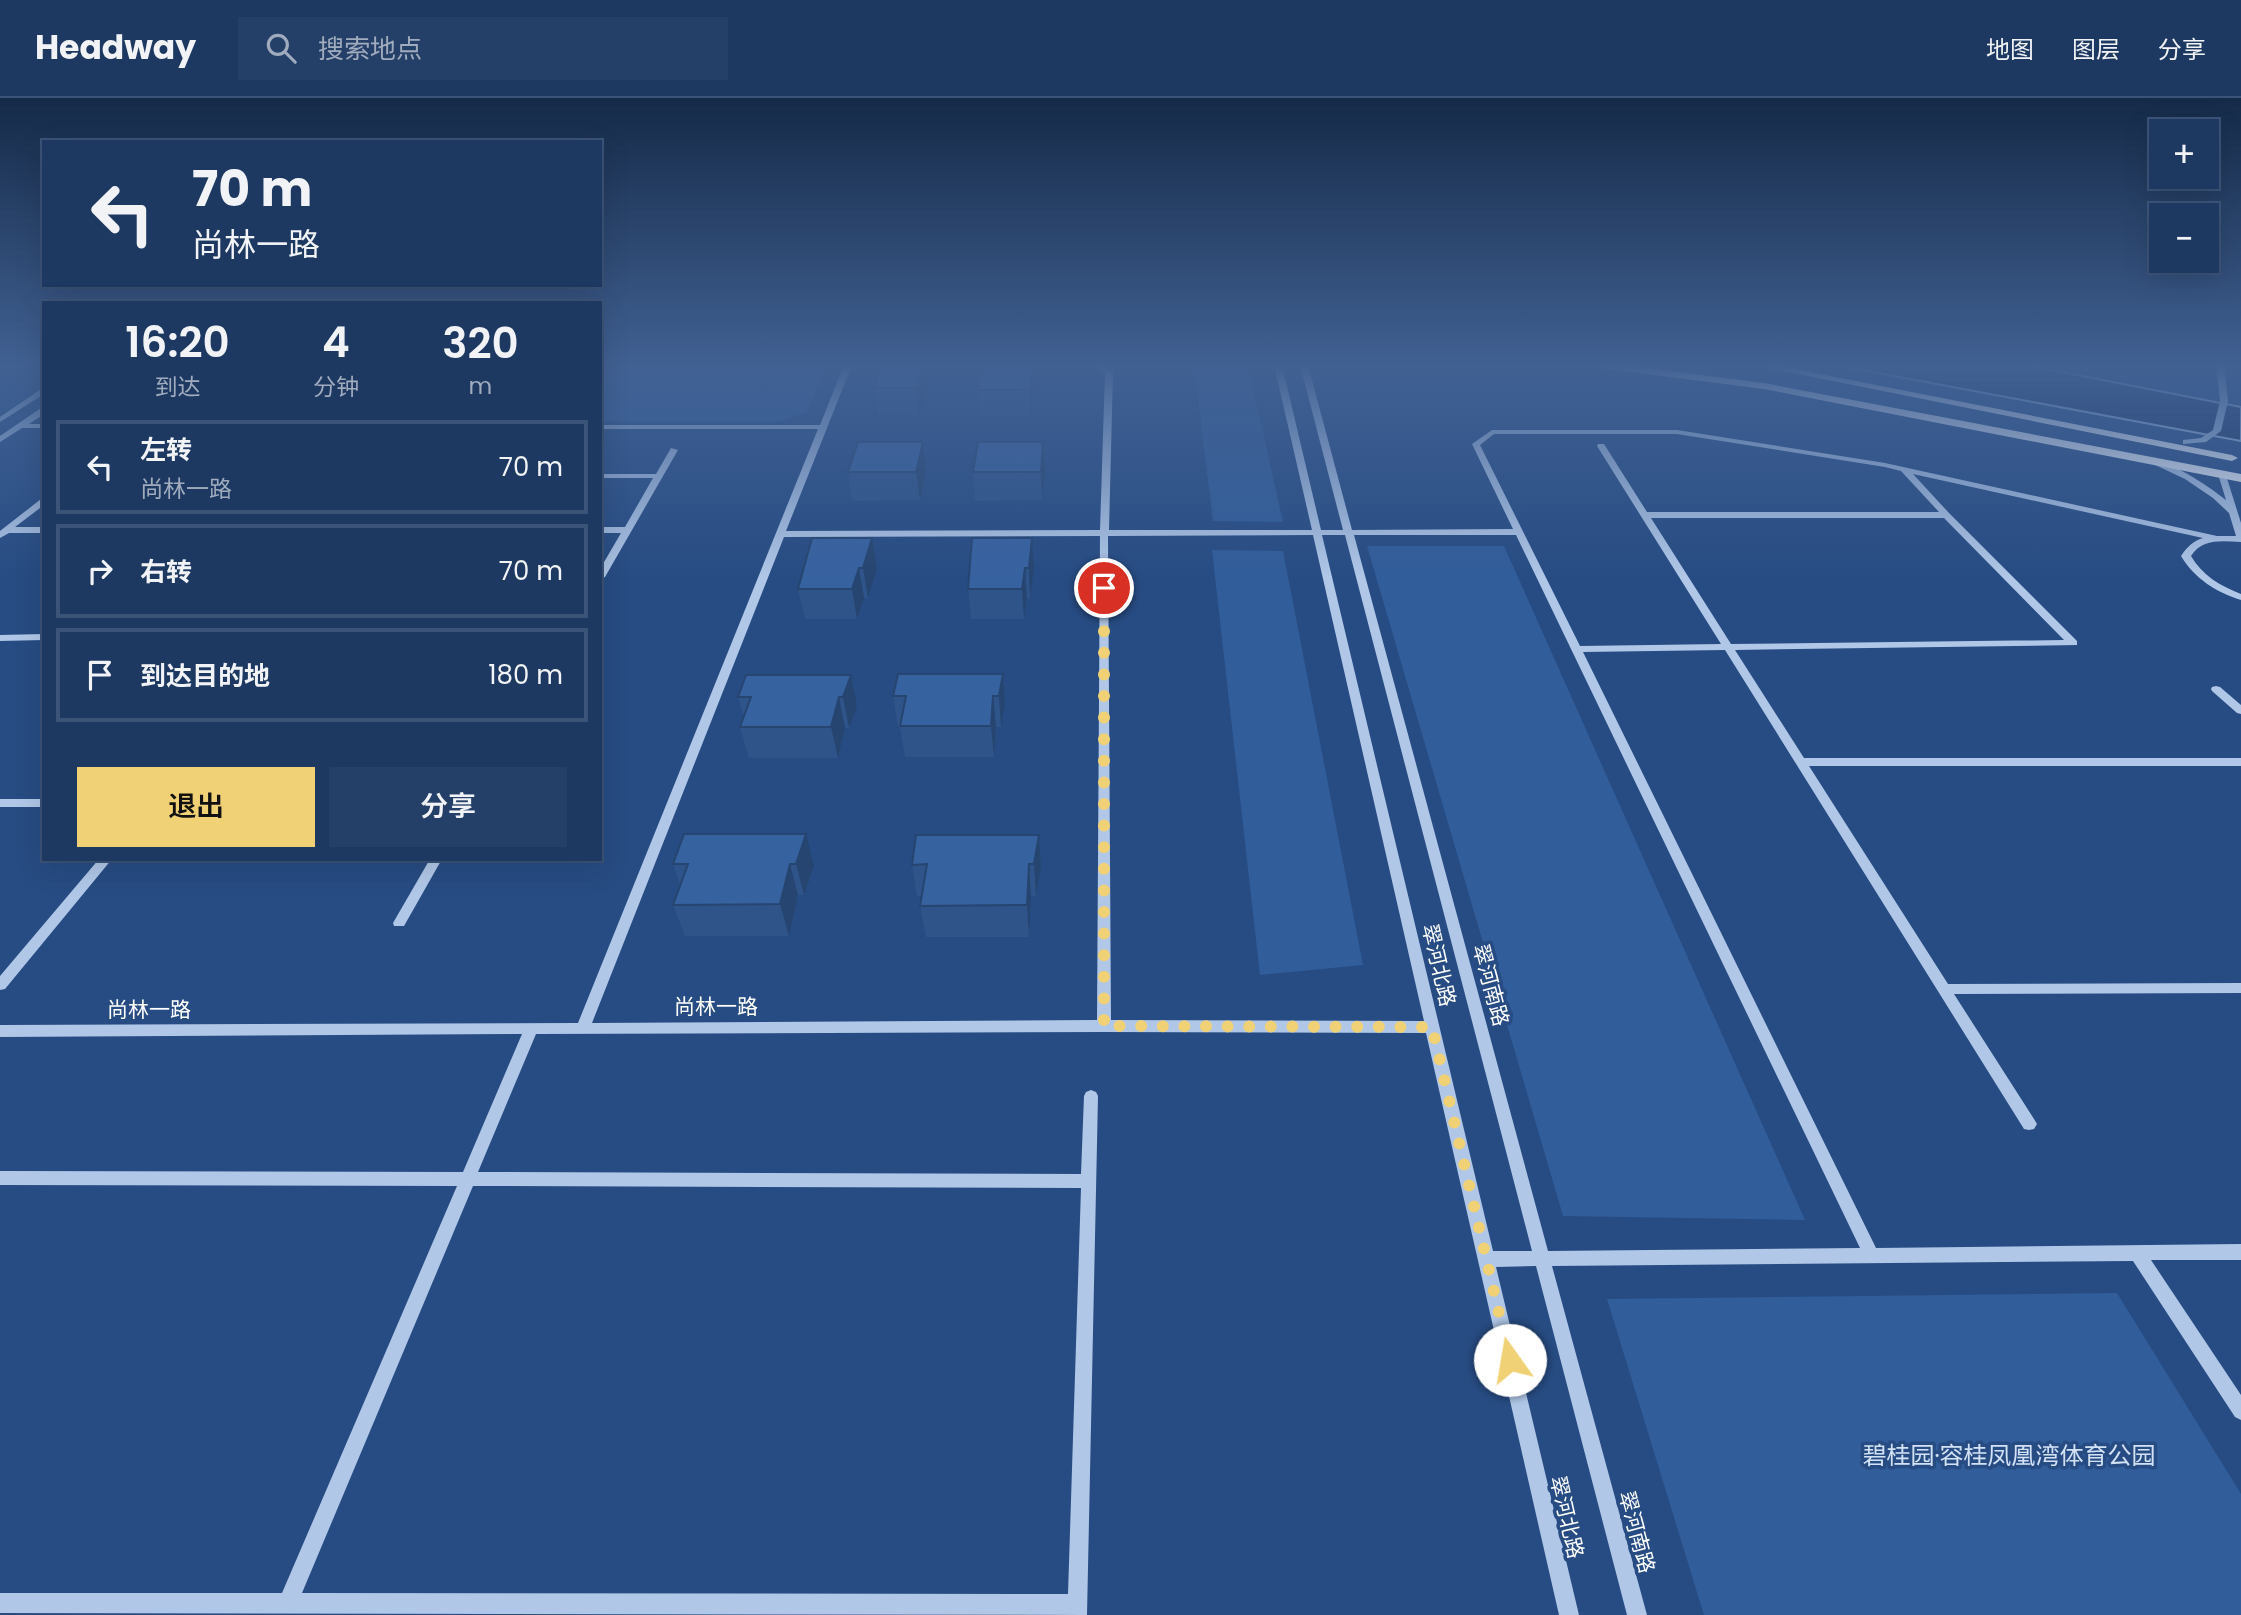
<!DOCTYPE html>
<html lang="zh">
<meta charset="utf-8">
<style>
body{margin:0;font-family:Poppins,"Noto Sans SC",sans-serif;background:#254068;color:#f1f3f6;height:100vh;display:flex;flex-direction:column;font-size:26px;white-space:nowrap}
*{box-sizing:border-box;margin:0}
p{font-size:23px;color:#a0acbe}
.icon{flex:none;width:38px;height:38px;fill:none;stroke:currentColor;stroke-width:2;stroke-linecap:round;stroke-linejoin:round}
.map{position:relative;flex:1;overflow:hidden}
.sheet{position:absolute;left:42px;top:203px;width:560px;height:560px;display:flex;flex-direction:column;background:#1d3962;border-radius:0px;box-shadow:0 7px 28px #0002,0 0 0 2px #3b5377}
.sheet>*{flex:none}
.banner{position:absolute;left:42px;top:42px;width:560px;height:147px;border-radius:0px;box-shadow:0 7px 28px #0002,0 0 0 2px #3b5377;background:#1d3962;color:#f1f3f6;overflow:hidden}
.controls{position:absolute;left:2149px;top:21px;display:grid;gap:14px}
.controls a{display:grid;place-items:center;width:70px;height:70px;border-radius:0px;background:#1d3962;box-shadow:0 7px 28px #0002,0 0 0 2px #3b5377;font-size:35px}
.pin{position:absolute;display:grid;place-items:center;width:60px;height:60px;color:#fff;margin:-30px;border:4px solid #fff;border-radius:50%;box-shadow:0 2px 7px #0007}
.me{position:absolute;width:77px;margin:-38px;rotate:347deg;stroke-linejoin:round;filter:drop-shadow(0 0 5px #0008)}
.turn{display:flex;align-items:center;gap:24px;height:147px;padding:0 35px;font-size:32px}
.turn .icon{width:91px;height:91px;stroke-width:2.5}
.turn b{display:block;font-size:49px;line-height:60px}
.eta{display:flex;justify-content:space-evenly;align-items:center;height:119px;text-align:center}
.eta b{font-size:42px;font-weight:600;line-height:49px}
.cta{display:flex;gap:14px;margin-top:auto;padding:14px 35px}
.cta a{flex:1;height:80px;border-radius:0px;background:#f0d175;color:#111;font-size:28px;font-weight:600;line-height:80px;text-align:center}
.cta a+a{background:#254068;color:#f1f3f6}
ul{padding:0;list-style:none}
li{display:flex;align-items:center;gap:21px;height:94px;margin:0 14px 10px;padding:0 21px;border:4px solid #3b5377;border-radius:0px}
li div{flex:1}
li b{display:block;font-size:26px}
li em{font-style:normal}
header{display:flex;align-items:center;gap:42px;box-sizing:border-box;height:98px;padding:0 35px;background:#1d3962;border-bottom:2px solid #3b5377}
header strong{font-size:33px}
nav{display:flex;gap:38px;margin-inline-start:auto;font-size:24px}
.search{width:490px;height:63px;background:#254068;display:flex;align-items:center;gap:18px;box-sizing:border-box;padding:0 24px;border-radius:0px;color:#a0acbe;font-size:26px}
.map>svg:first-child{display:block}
</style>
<header>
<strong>Headway</strong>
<div class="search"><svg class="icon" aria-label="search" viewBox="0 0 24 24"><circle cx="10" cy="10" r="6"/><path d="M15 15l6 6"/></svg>搜索地点</div>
<nav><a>地图</a><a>图层</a><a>分享</a></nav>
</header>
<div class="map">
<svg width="2241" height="1517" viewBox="0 0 2241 1517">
<rect width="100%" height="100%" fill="#274c83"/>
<path fill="#315d9a" d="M600,267H827L807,314L780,323H600Z
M1194,267H1248L1283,424L1213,423Z
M1367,448H1504L1805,1122L1563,1118Z
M1212,452L1283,453L1363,867L1260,877Z
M2117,1195L2241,1396V1517H1704L1607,1201Z"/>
<path fill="#1b3764" stroke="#a4c1e7" stroke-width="2" d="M1835,267H2026L2241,309V343Z"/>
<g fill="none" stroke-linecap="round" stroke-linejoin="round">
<path fill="#b0c7e7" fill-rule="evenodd" d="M844,267H852L786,433L1100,432L1105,274L1087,267H1098L1113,273L1109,432H1312L1274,267H1282L1321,432H1343L1300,267H1308L1352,432L1513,431L1472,346L1492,332H1677L1885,365L2217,438H2236L2229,415L2213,400L2185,381L2151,365C2166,358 2212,391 2226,402L2218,376L2225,374L2241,425V444C2222,443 2202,440 2191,458C2202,477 2220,488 2241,496V502C2216,494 2195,481 2181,458C2187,449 2193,443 2203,440L1913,376L1949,415L2077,543V547L1735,552L1804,660H2241V668H1809L1948,886L2241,885V895L1954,896L2034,1021L2037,1026L2034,1031L2029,1032L2024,1031L1725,552L1583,554L1876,1150L2241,1146V1162H2151L2241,1297V1322L2235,1319L2133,1163L1552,1168L1647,1517H1627L1536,1168L1496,1169L1579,1517H1559L1426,935L1104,934L536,936L478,1074L1081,1076L1084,998L1086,994L1091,992L1096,994L1098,998L1087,1517L0,1515V1495H282L457,1088L0,1087V1073L463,1074L522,936L0,939V927L578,925L818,331H600V327H820ZM1494,336H1677L1885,369L1901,373L1939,414H1647L1604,346H1598L1597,348L1721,546L1580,548L1480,347ZM1651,420H1944L2064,542L1731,546ZM1313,437L1424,923L1111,922L1108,438ZM1322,437H1345L1532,1153H1493ZM1354,437H1516L1860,1150L1548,1153ZM1100,438L1097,922L592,925L784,439ZM473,1088L1081,1090L1068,1496L302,1495Z
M2216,267H2224L2228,303L2221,333L2206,344L2183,346V342L2201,340L2213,332L2220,303Z
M41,291H44V296L0,324V319Z
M41,310H44V316L29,326H44V330H22L0,344V338Z
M671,350L678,352L605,479L600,482V471L621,435H600V429H625L653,380H600V376H656Z
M41,401H44V407L15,429H44V435H9L0,440V433Z
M44,536V542L0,543V537Z
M2216,588L2220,589L2241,607V616L2237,615L2212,593L2211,591L2212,589Z
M0,701H44V709H0Z
M99,761H112L5,891L0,892V878Z
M430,761H442L404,828H394L393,825Z"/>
<path fill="#f1f5fd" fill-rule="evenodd" d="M1595,267H1624L1764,285L2241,376V384L1764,291L1600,270Z
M1753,267H1774L2232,357L2238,360L2232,363Z"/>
</g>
<path fill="#2f548a" d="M982,268L1034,294L1031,318H980L977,292Z
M929,285L919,317H878L874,290Z
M923,344L926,372L920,402L852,403L848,374Z
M1045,372L1042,402L975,403L973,374Z
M872,440L877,470L868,500H864L857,521H805L798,491Z
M1032,440L1034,470L1030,500H1027L1024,521H971L968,491Z
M1003,576L1005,607L1001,629H996L994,659H905L900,629H898L893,598Z
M851,577L857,608L849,630H845L838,660H749L740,629L744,620L738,599Z
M684,736L814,768L804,797H798L789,838H685L673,807L680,787L673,766Z
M1039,737L1041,769L1036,798H1031L1029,839H926L920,808L922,798H917L912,767Z"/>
<path fill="#264570" d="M924,267H927L929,285L919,317L916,290Z
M1032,268L1034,294L1031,318L1030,292Z
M923,344L926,372L920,402L916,374Z
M1043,344L1045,372L1042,402L1041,374Z
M872,440L877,470L868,500L863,470Z
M1032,440L1034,470L1030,500L1029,470Z
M859,470L864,500L857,521L852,491Z
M1025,470L1027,500L1024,521L1022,491Z
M1003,576L1005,607L1001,629L999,598Z
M851,577L857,608L849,630L843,599Z
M993,598L996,629L994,659L991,628Z
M839,599L845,630L838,660L831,629Z
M806,736L814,768L804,797L796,766Z
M1039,737L1041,769L1036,798L1034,766Z
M790,766L798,797L789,838L780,806Z
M1029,766L1031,798L1029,839L1027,807Z"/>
<path fill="#3762a0" stroke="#264570" stroke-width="2" d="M881,267H924L916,290H874Z
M982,268H1032L1030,292H977Z
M858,344H923L916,374H848Z
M978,344H1043L1041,374H973Z
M812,440H872L863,470H859L852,491H798Z
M972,440H1032L1029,470H1025L1022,491H968Z
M898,576H1003L999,598H993L991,628H900L906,598H893Z
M746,577H851L843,599H839L831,629H740L751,599H738Z
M684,736H806L796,766H790L780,806L673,807L688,766H673Z
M916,737H1039L1034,766H1029L1027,807L920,808L927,766L912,767Z"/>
<linearGradient id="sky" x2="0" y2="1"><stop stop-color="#152a48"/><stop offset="0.56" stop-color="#416193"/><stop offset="1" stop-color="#416193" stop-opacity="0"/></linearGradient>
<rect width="2241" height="479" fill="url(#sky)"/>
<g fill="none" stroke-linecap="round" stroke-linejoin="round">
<path stroke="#f0d175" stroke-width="12" stroke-dasharray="0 21.6" d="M1104,490V928L1432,929L1510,1262"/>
</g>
<g text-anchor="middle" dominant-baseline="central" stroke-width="7" stroke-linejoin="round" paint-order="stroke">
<g font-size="21" fill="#fff" stroke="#274c83">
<text transform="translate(1439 867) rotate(77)">翠河北路</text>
<text transform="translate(1491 887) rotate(75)">翠河南路</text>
<text x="716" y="908">尚林一路</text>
<text x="149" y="911">尚林一路</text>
<text transform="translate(1567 1419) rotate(77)">翠河北路</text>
<text transform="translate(1637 1434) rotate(75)">翠河南路</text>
</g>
<g font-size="24" fill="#d3e1f6" stroke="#274c83">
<text x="2009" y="1357">碧桂园·容桂凤凰湾体育公园</text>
</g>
</g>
</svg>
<div class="controls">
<a>+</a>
<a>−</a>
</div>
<div class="pin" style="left:1104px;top:490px;background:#d93025"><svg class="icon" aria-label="arrive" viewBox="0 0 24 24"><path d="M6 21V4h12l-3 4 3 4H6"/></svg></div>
<svg class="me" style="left:1510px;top:1262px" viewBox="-20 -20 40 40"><circle r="19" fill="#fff"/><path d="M0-13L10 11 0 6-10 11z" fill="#f0d175"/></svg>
<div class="banner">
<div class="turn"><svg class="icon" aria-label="left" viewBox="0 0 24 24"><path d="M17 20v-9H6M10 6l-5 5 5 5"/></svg><div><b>70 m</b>尚林一路</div></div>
</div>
<section class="sheet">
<div class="eta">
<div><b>16:20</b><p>到达</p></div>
<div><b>4</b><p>分钟</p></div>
<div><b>320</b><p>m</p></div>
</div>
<ul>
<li><svg class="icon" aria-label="left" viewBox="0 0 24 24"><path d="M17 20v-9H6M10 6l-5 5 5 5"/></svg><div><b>左转</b><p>尚林一路</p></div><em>70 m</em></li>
<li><svg class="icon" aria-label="right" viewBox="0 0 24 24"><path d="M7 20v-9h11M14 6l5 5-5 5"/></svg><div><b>右转</b></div><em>70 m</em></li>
<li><svg class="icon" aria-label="arrive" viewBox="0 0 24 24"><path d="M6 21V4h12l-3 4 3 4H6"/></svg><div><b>到达目的地</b></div><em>180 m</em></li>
</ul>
<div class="cta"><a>退出</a><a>分享</a></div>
</section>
</div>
